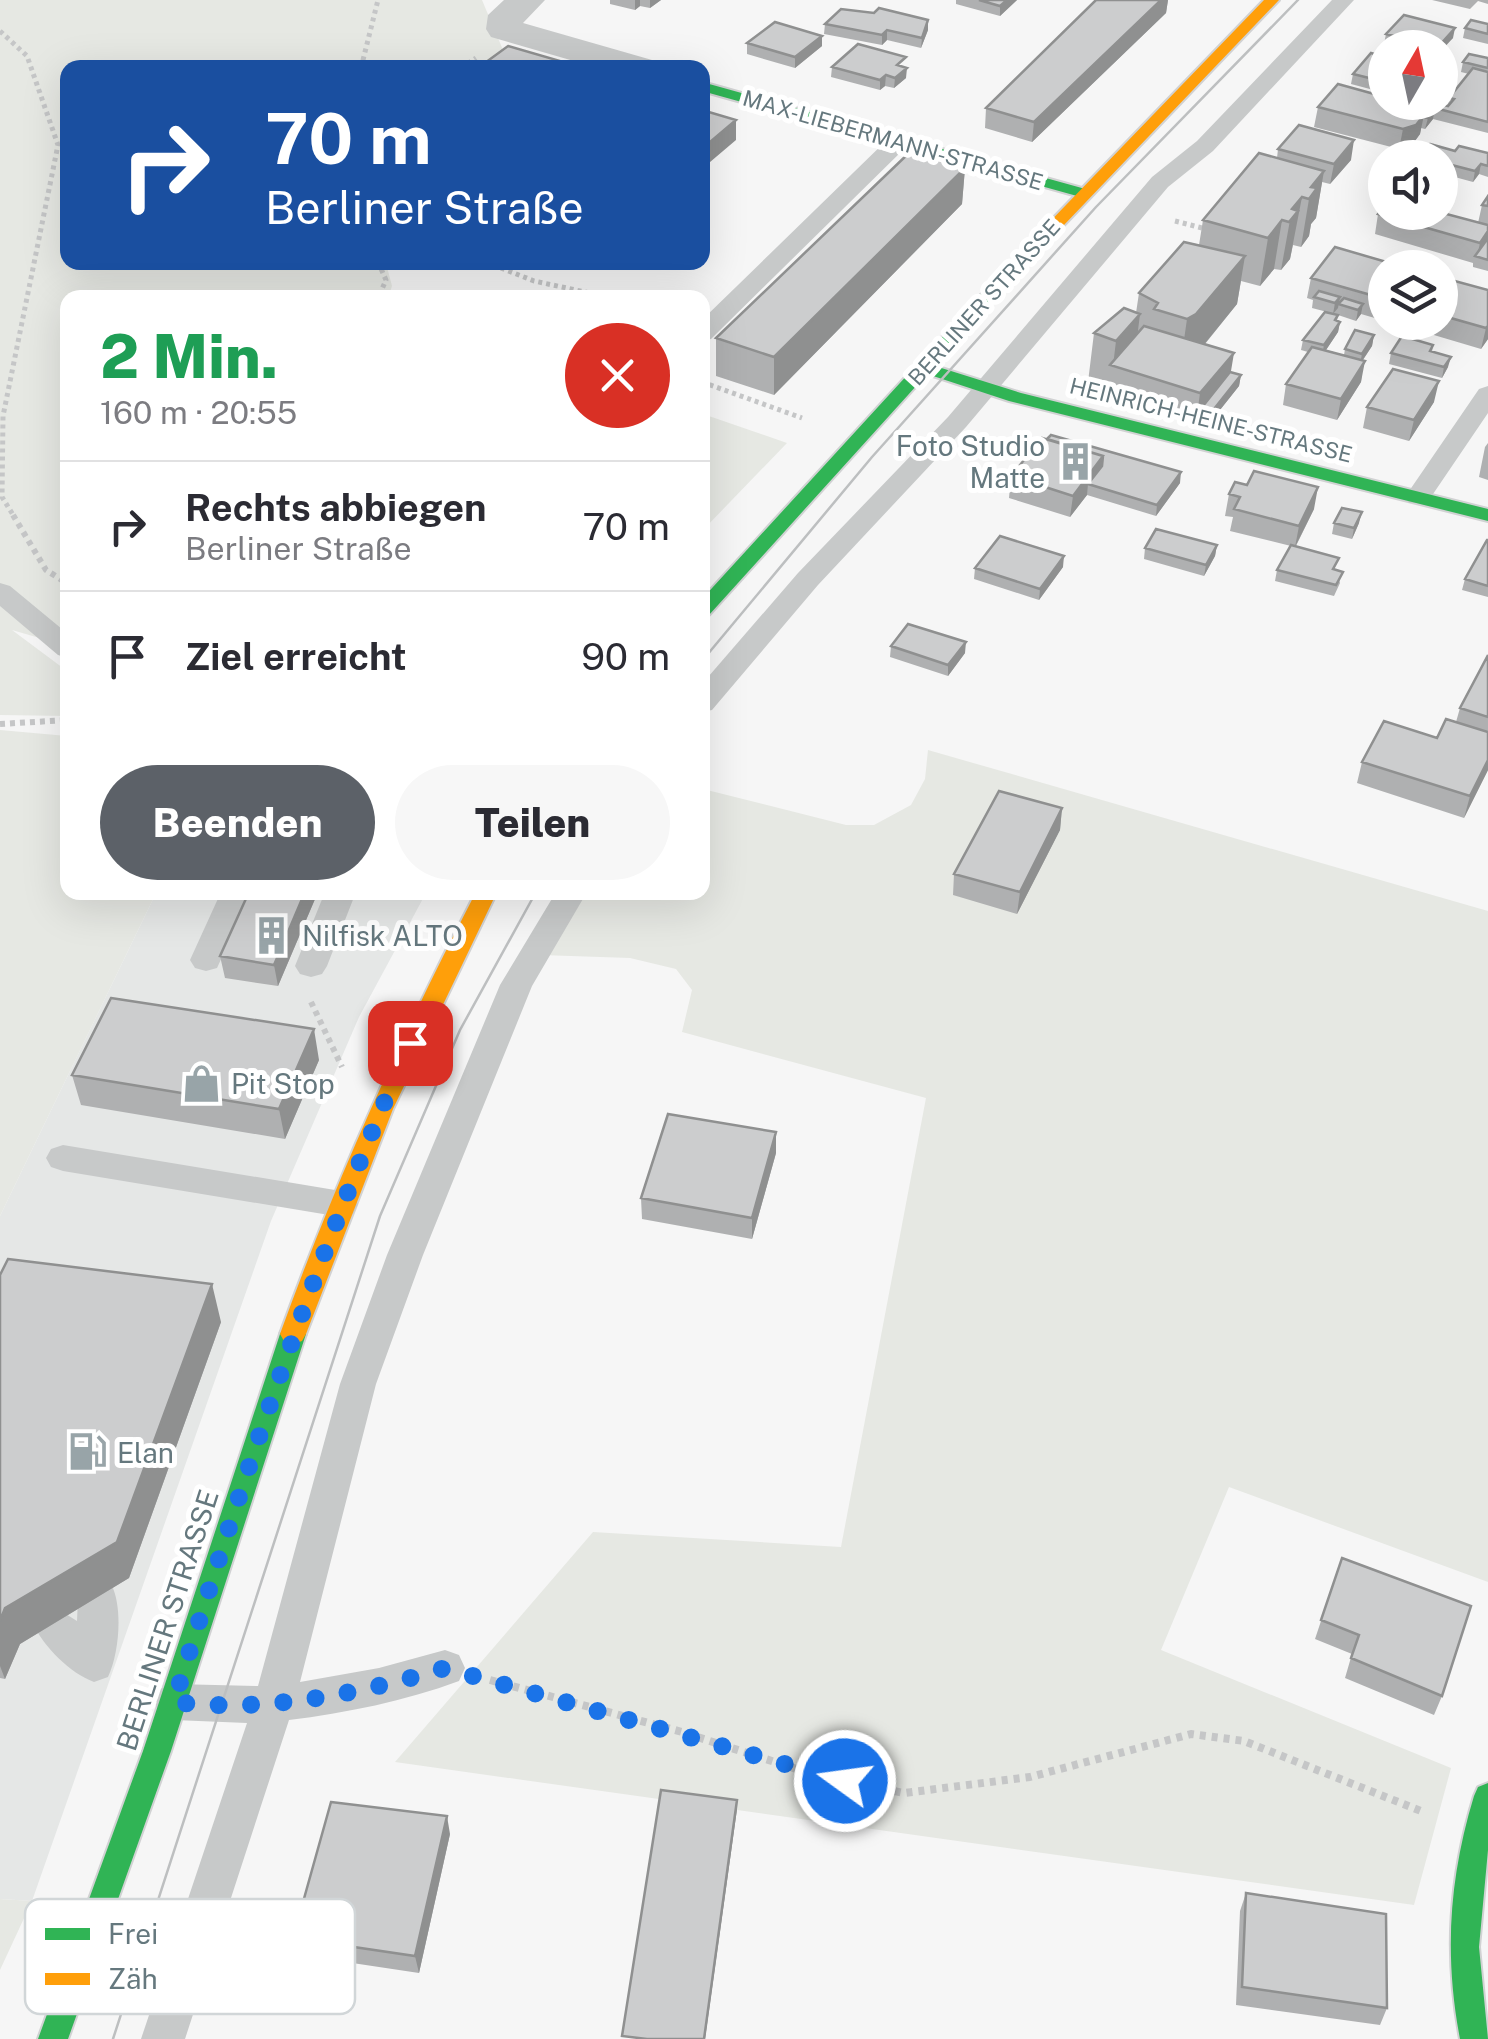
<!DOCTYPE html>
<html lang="de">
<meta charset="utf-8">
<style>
body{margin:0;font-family:"Public Sans",sans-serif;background:#f7f7f7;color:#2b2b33;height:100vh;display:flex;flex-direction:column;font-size:38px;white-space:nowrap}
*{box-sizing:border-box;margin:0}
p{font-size:32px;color:#7c7c81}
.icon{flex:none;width:55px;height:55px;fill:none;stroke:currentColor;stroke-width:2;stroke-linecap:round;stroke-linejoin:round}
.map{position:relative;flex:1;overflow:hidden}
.panel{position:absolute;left:60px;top:290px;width:650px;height:610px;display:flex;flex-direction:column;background:#fff;border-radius:20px;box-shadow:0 10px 40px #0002}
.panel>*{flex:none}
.guide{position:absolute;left:60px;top:60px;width:650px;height:210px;border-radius:20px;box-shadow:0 10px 40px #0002;background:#1a4fa0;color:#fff;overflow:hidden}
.needle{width:65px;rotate:9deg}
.buttons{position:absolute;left:1368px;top:30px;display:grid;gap:20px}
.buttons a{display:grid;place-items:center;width:90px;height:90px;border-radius:50%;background:#fff;box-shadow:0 10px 40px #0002;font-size:50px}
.pin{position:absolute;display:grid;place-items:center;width:85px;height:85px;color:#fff;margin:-42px;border-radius:20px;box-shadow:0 5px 15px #0006}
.me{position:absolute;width:110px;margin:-55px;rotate:284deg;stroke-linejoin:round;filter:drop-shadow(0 0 8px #0008)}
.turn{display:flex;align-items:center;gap:35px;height:210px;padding:0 40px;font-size:45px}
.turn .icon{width:130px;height:130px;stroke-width:2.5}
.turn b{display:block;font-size:70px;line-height:85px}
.round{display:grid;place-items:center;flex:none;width:105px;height:105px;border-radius:52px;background:#f7f7f7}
.headline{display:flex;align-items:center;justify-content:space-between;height:170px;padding:0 40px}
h1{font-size:60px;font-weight:800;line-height:75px;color:#1e9e55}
.button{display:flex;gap:20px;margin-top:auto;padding:20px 40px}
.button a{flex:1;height:115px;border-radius:60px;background:#5c6168;color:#fff;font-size:40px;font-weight:800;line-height:115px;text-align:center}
.button a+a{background:#f7f7f7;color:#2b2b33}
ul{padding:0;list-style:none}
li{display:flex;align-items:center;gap:30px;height:130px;padding:0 40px;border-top:2px solid #e1e1e2}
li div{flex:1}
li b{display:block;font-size:38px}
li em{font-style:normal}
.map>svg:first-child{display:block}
</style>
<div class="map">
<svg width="1488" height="2039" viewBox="0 0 1488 2039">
<rect width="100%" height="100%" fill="#f6f6f6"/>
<path fill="#e5e7e6" d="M156,893H426L359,1017L271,1221L32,1901L0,1899V1216Z"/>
<path fill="#e6e8e3" d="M0,0H482L503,50L479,67L68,68V262L386,263L392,286L388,298H68L67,646L12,630L67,671V716L0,715Z
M703,414L787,443L703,530L702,414Z
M0,730L67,736L68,892L156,893L0,1216Z
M928,750L1488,911V1582L1229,1487L1161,1650L1451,1768L1414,1905L395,1762L593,1532L841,1547L926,1098L682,1032L692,990L676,969L630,958L541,955L580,893L702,892L703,789L846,825H874L911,805L925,779Z
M0,1899L32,1901L0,1970Z"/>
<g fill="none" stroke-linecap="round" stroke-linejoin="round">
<defs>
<path id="fast" d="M702,82L1089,190L1091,193L1077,196L702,91Z
M1015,262L1021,264V270L935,366L1021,393L1488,509V521L1009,401L927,374L709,615L702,617V599L1009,264Z
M293,1324L302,1327L306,1334L171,1751L68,2039H38L143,1751L280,1334L284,1327Z
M1488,1783V1850L1479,1947L1488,2039H1460C1444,1955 1449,1878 1474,1796L1478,1787Z"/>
<path id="slow" d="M1264,0H1279L1021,270H1009V264Z
M476,892H497L393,1109L306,1334L302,1341L293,1344L284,1341L280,1334C335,1182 401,1036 476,892Z"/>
</defs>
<use href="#fast" stroke="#d1d2d3" stroke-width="4"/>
<use href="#slow" stroke="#d1d2d3" stroke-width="4"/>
<path stroke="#c5c6c7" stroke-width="5" stroke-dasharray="4 4" stroke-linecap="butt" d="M0,31L27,56L58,145L3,416L2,497L15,518
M361,68L378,0
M461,68L476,58
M1175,221L1206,229
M378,262L386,280L378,298
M486,262L534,281L613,298
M702,382L802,418"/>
<path stroke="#c5c6c7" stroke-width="6" stroke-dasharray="5 5" stroke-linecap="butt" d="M13,515L46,570L68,584
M0,724L68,720
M311,1002L342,1067"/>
<path stroke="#c5c6c7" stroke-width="8" stroke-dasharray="6 6" stroke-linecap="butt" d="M490,1680L682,1732L815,1775L904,1793L1030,1777L1191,1734L1244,1741L1421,1811"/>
<path fill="#c7c9c9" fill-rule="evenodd" d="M1332,0H1354L1213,151L1168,187L966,427L818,585L712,710L702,712V684L798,573L948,417L1152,177L1197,141Z
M899,134L907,136L910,141L907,146L711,339L702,341V320L891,136Z
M1488,386V413L1431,497L1427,503H1409L1405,497L1479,389Z
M0,583L10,586L68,634V658L58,655L0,606Z
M221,892H252L217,968L206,971L195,968L190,960Z
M325,892H356L327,966L322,974L311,977L300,974L295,966Z
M556,892H587L532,986L423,1255L376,1384L300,1682L379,1668L445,1650L459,1655L465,1668L459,1681C405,1701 346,1713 289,1720L185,2039H141L247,1723L174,1720L160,1715L154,1702L160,1689L174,1684L258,1686L340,1384L387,1255L500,985Z
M63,1145L341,1191L353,1194L358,1204L353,1214L341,1217L63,1171L51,1167L46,1158L51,1149Z
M98,1581L112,1586C123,1609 119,1654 108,1677L94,1682C70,1673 44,1647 33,1624L39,1612L53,1606L77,1621L78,1598L84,1586Z"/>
<path fill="#c7c9c9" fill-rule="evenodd" d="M504,0H545L523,23L652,60L657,68H598L491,37L486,29L488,15Z"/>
<use href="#fast" fill="#30b455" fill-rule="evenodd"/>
<use href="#slow" fill="#ff9f0a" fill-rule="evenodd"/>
<path stroke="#bdbfc0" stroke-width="2.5" d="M702,661L872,457L1096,207L1298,0
M113,2039L380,1216L460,1030L536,892"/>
</g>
<path fill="#afb0b1" d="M610,0H661L650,8L640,6L635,10L610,4Z
M956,0H1017L1000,16L956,4Z
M1096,0H1168L1166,13L1032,142L985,128L986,108Z
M1432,0H1488V4L1478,1L1470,9Z
M928,20V30L921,48L887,40L882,45L824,34L825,24Z
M1488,24V44L1463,38L1465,28Z
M1386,34L1453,38L1440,48H1397L1384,44Z
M822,36V46L795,68L747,54V43Z
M1385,57V93L1351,84L1353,74Z
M1488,58V133L1433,119L1425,129L1421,128L1420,134L1412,145L1399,149L1314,127L1318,107L1385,102L1447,106L1449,98L1469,74L1461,72L1463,62Z
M832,67H905L906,78L894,88L885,86L880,90L831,77Z
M1278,149L1351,160L1330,184L1322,182L1316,218L1311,224L1309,236L1301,247L1293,245L1290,259L1281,270L1274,269L1260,286L1241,281L1237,304L1205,344L1230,372L1241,375L1239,386L1212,420L1202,416L1196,423L1106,395L1107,389L1088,382L1094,333L1136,313L1139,293L1199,245L1203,220L1277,158Z
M1455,151L1488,153V177L1479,174L1473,182L1440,173V158H1404L1405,152Z
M965,168L962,204L774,395L716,376V338Z
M1488,196V271L1473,267V263L1375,234L1378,214L1478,223L1482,205Z
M1385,268V321L1361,314L1356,321L1338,315L1337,321L1340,322L1338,332L1326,350L1344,355L1345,349L1374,335L1372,346L1363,360L1361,382L1337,420L1283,405L1286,384L1308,352L1301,350L1303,340L1331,313L1312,308L1313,300L1307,298L1311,278Z
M1440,277L1488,290V339L1481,349L1390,322H1440Z
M1433,345L1432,352L1448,367L1442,378L1389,364L1391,353Z
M1434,402L1409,441L1363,428L1367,407Z
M1488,443V480L1479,477L1485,447Z
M1011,476L1180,483L1156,516L1087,495L1070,517L1009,498Z
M1229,494L1314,509L1296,546L1336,570L1340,583L1334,596L1275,581L1277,570L1291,546L1230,531L1233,517L1225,516Z
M1334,523H1359L1352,539L1332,534Z
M1488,540V597L1462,590L1465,579Z
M1217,545L1215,556L1204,576L1144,559L1145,548Z
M1063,567L1039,600L974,579L975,568Z
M891,646L965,653L948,676L890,657Z
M1488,655V770L1464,818L1357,783L1362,762L1437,738L1456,722L1460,708Z
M1062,808L1060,830L1017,914L953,895L954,874Z
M249,892H318L278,986L225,978L220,956Z
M319,1060L285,1139L81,1105L72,1075Z
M776,1153L752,1239L642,1219L641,1198Z
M0,1275L221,1322L129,1578L20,1644L5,1679L0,1678Z
M1342,1558L1442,1696L1434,1715L1345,1678L1352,1654L1315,1639Z
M450,1834L419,1973L299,1955L293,1938Z
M1246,1893L1387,2008L1380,2025L1236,2005L1240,1911Z"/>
<path fill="#8f9090" d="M635,0H640V6L635,10Z
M650,0H661L650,8Z
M1007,0H1017L1000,16V6Z
M1161,0H1168L1166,13L1032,142L1034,122Z
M928,20V30L921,48L922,38Z
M1455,28L1453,38L1440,52V48L1438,47Z
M887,30V40L882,45V35Z
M822,36V46L795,68V57Z
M907,68L906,78L894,88L895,78Z
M886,75L885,86L880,90V80Z
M1421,106L1424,115L1420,134L1412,145L1399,149L1403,129Z
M1435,108L1433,119L1425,129L1428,118Z
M736,120V140L703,168V148Z
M1354,140L1351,160L1330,184L1334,164Z
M1481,164L1479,174L1473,182L1475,171Z
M965,168L962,204L774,395V357Z
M1324,171L1316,218L1311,224L1309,236L1301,247L1311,187Z
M1302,197L1290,259L1281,270L1292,209Z
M1282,220L1274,269L1260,286L1268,238Z
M1488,231V241L1477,257L1480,243Z
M1245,256L1237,304L1189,363L1180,368L1187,319Z
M1340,297L1338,308L1333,314L1335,303Z
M1363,304L1361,314L1356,321L1358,310Z
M1140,314L1134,363L1113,366L1116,341Z
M1340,322L1338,332L1322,356L1324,345Z
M1488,326V339L1481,349L1486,328Z
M1374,335L1372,346L1360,364L1362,354Z
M1234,353L1229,383L1203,406L1202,416L1196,423L1200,393Z
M1451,357L1448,367L1442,378L1444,367Z
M1365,361L1361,382L1337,420L1341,399Z
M1241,375L1239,386L1212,420L1214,409Z
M1439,381L1434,402L1409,441L1414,420Z
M1103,456L1100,477L1088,484L1087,495L1070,517L1073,496Z
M1181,472L1180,483L1156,516L1157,505Z
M1318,487L1314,509L1295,547L1299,526Z
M1362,512L1359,523L1352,539L1354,528Z
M1217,545L1215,556L1204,576L1206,565Z
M1064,556L1063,567L1039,600L1040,589Z
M966,642L965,653L948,676V665Z
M1488,760V770L1464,818L1470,796Z
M1062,808L1060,830L1017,914L1020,892Z
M305,892H318L278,986L274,965Z
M314,1029L319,1060L285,1139L279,1109Z
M776,1132V1153L752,1239V1218Z
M212,1284L221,1322L129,1578L20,1644L5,1679L0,1666V1621L5,1608Z
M737,1800V1809L705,2039H704Z
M447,1816L450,1834L419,1973L415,1956Z"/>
<path fill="#cccdce" stroke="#8f9090" stroke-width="2.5" d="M979,0H1007L1000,6Z
M1096,0H1161L1034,122L986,108Z
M879,8L928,20L922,38L887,30L882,35L825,24L841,9L874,13Z
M1404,15L1455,28L1438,47L1386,34Z
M1471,20L1488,24V34L1465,28Z
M775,22L822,36L795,57L747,43Z
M858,44L906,57L897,65L907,68L895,78L886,75L880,80L832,67Z
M508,46L560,61L552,68H478Z
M1371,53L1385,57V82L1353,74Z
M1469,54L1488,58V68L1463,62Z
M1473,68L1488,72V122L1435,108L1428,118L1424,117V115L1420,111L1421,106L1406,102H1433L1448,106L1454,99L1449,98Z
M1338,84L1385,97V102H1406L1421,106L1418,110L1424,115L1416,125L1403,129L1318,107Z
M702,110L736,120L703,148H702Z
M1299,125L1354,140L1334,164L1278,149Z
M1430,144L1455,151L1459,146L1488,153V166L1481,164L1475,171L1440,162V158H1424L1405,152L1409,147Z
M910,152L965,168L774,357L716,338Z
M1259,153L1324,171L1311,187L1317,188L1309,199L1302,197L1292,209L1298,211L1289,222L1282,220L1268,238L1203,220Z
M1488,196V206L1482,205Z
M1385,205V212H1439L1488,225V231L1480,243L1378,214Z
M1488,238V260L1475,256Z
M1184,242L1245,256L1196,314L1187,319L1154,309L1158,303L1139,293Z
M1335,247L1407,268H1385V299L1311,278Z
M1440,277L1488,290V326L1486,328L1440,315Z
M1319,291L1340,297L1335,303L1314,297Z
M1344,298L1363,304L1358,310L1338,304Z
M1124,308L1140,314L1116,341L1094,333Z
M1325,312L1338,315L1335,320L1340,322L1324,345L1303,340Z
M1144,326L1234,353L1200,393L1110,365Z
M1355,330L1374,335L1362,354L1345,349Z
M1402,336L1433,345L1430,351L1451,357L1444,367L1391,353Z
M1312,347L1365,361L1341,399L1286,384Z
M1393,369L1439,381L1414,420L1367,407Z
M1230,372L1241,375L1214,409L1203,406Z
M1051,435L1181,472L1157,505L1088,484L1102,466L1103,456L1047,439Z
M1042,438L1103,456L1073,496L1011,476Z
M1254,471L1318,487L1299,526L1234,509L1240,497L1229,494L1235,482L1247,485Z
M1342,508L1362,512L1354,528L1334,523Z
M1156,529L1217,545L1206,565L1145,548Z
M1000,536L1064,556L1040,589L975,568Z
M1487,540H1488V586L1465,579Z
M1291,545L1339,558L1333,569L1343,572L1336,585L1277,570Z
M908,624L966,642L948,665L891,646Z
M1488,655V717L1460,708Z
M1446,719L1488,732V760L1470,796L1362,762L1384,721L1437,738Z
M999,791L1062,808L1020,892L954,874Z
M249,892H305L274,965L220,956Z
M111,998L314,1029L279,1109L72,1075Z
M668,1114L776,1132L752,1218L641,1198Z
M8,1259L212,1284L117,1542L5,1608L0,1621V1275Z
M1342,1558L1471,1606L1442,1696L1351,1658L1359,1635L1321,1620Z
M661,1790L737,1800L704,2039H647L622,2036Z
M331,1802L447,1816L415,1956L293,1938Z
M1246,1893L1386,1914L1387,2008L1242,1987Z"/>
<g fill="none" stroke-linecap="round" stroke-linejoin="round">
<path stroke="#1a73e8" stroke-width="18" stroke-dasharray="0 32.4" d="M410,1043C315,1258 243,1479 174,1702C262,1713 360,1694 445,1668L845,1781"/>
</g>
<defs>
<symbol id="building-bare" viewBox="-9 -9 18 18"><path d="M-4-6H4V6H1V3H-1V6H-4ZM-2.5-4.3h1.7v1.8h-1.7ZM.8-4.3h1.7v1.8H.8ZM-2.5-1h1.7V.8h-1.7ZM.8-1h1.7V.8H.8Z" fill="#98a4a8" stroke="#fff" stroke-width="2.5" paint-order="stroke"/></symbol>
<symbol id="shop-bare" viewBox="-9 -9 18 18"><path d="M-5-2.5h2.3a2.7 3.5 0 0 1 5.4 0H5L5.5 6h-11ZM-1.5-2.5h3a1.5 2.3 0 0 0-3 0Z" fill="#98a4a8" stroke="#fff" stroke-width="2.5" paint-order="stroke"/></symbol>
<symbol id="fuel-bare" viewBox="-9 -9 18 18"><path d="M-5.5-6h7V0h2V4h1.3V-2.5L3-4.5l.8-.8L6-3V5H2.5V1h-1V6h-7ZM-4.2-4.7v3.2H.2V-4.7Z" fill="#98a4a8" stroke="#fff" stroke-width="2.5" paint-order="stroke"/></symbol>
</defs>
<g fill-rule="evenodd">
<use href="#building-bare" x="1048" y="434" width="55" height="55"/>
<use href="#building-bare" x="244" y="908" width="55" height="55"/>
<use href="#shop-bare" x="174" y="1056" width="55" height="55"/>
<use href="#fuel-bare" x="60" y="1424" width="55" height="55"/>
</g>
<g text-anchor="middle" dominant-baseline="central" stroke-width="10" stroke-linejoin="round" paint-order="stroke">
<g font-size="22" fill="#65787e" stroke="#fff">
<text transform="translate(893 140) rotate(16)">MAX-LIEBERMANN-STRASSE</text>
<text transform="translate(984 302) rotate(-48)">BERLINER STRASSE</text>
<text transform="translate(1211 420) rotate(14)">HEINRICH-HEINE-STRASSE</text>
</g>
<g font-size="28" fill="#65787e" stroke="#fff" text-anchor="start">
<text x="1045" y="445" text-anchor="end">Foto Studio<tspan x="1045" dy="32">Matte</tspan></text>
<text x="302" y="935">Nilfisk ALTO</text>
<text x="231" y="1083">Pit Stop</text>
<text x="117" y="1452">Elan</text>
</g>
<g font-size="28" fill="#65787e" stroke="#fff">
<text transform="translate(167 1620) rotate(-72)">BERLINER STRASSE</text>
</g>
</g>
<rect x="25" y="1899" width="330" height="115" rx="15" fill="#fff" stroke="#d1d6d8" stroke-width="2.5"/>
<rect x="45" y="1928" width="45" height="12" fill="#30b455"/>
<rect x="45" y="1973" width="45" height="12" fill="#ff9f0a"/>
<g font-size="28" fill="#65787e">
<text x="108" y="1944">Frei</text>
<text x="108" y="1989">Zäh</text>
</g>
</svg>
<div class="buttons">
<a><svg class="needle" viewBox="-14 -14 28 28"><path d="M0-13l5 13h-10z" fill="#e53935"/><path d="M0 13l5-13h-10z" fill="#7c7c81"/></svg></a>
<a><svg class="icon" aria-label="sound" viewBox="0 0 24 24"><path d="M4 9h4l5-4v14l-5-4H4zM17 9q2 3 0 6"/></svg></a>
<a><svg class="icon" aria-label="layers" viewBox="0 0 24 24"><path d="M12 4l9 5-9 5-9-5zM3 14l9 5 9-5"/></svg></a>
</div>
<div class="pin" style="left:410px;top:1043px;background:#d93025"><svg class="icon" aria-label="arrive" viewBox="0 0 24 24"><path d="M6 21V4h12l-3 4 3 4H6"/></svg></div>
<svg class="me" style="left:845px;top:1781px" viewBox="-20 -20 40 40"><circle r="17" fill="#1a73e8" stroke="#fff" stroke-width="3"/><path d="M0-11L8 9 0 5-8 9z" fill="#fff"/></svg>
<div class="guide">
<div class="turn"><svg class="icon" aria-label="right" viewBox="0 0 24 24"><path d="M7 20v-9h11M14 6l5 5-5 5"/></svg><div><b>70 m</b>Berliner Straße</div></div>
</div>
<section class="panel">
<div class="headline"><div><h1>2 Min.</h1><p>160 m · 20:55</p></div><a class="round" style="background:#d93025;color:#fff"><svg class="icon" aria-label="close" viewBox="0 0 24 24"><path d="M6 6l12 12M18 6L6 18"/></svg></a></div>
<ul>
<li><svg class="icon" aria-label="right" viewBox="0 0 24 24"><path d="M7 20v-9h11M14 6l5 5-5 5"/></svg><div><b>Rechts abbiegen</b><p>Berliner Straße</p></div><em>70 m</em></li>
<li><svg class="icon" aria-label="arrive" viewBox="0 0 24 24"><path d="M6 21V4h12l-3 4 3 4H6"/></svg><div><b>Ziel erreicht</b></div><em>90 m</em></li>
</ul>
<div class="button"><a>Beenden</a><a>Teilen</a></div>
</section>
</div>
